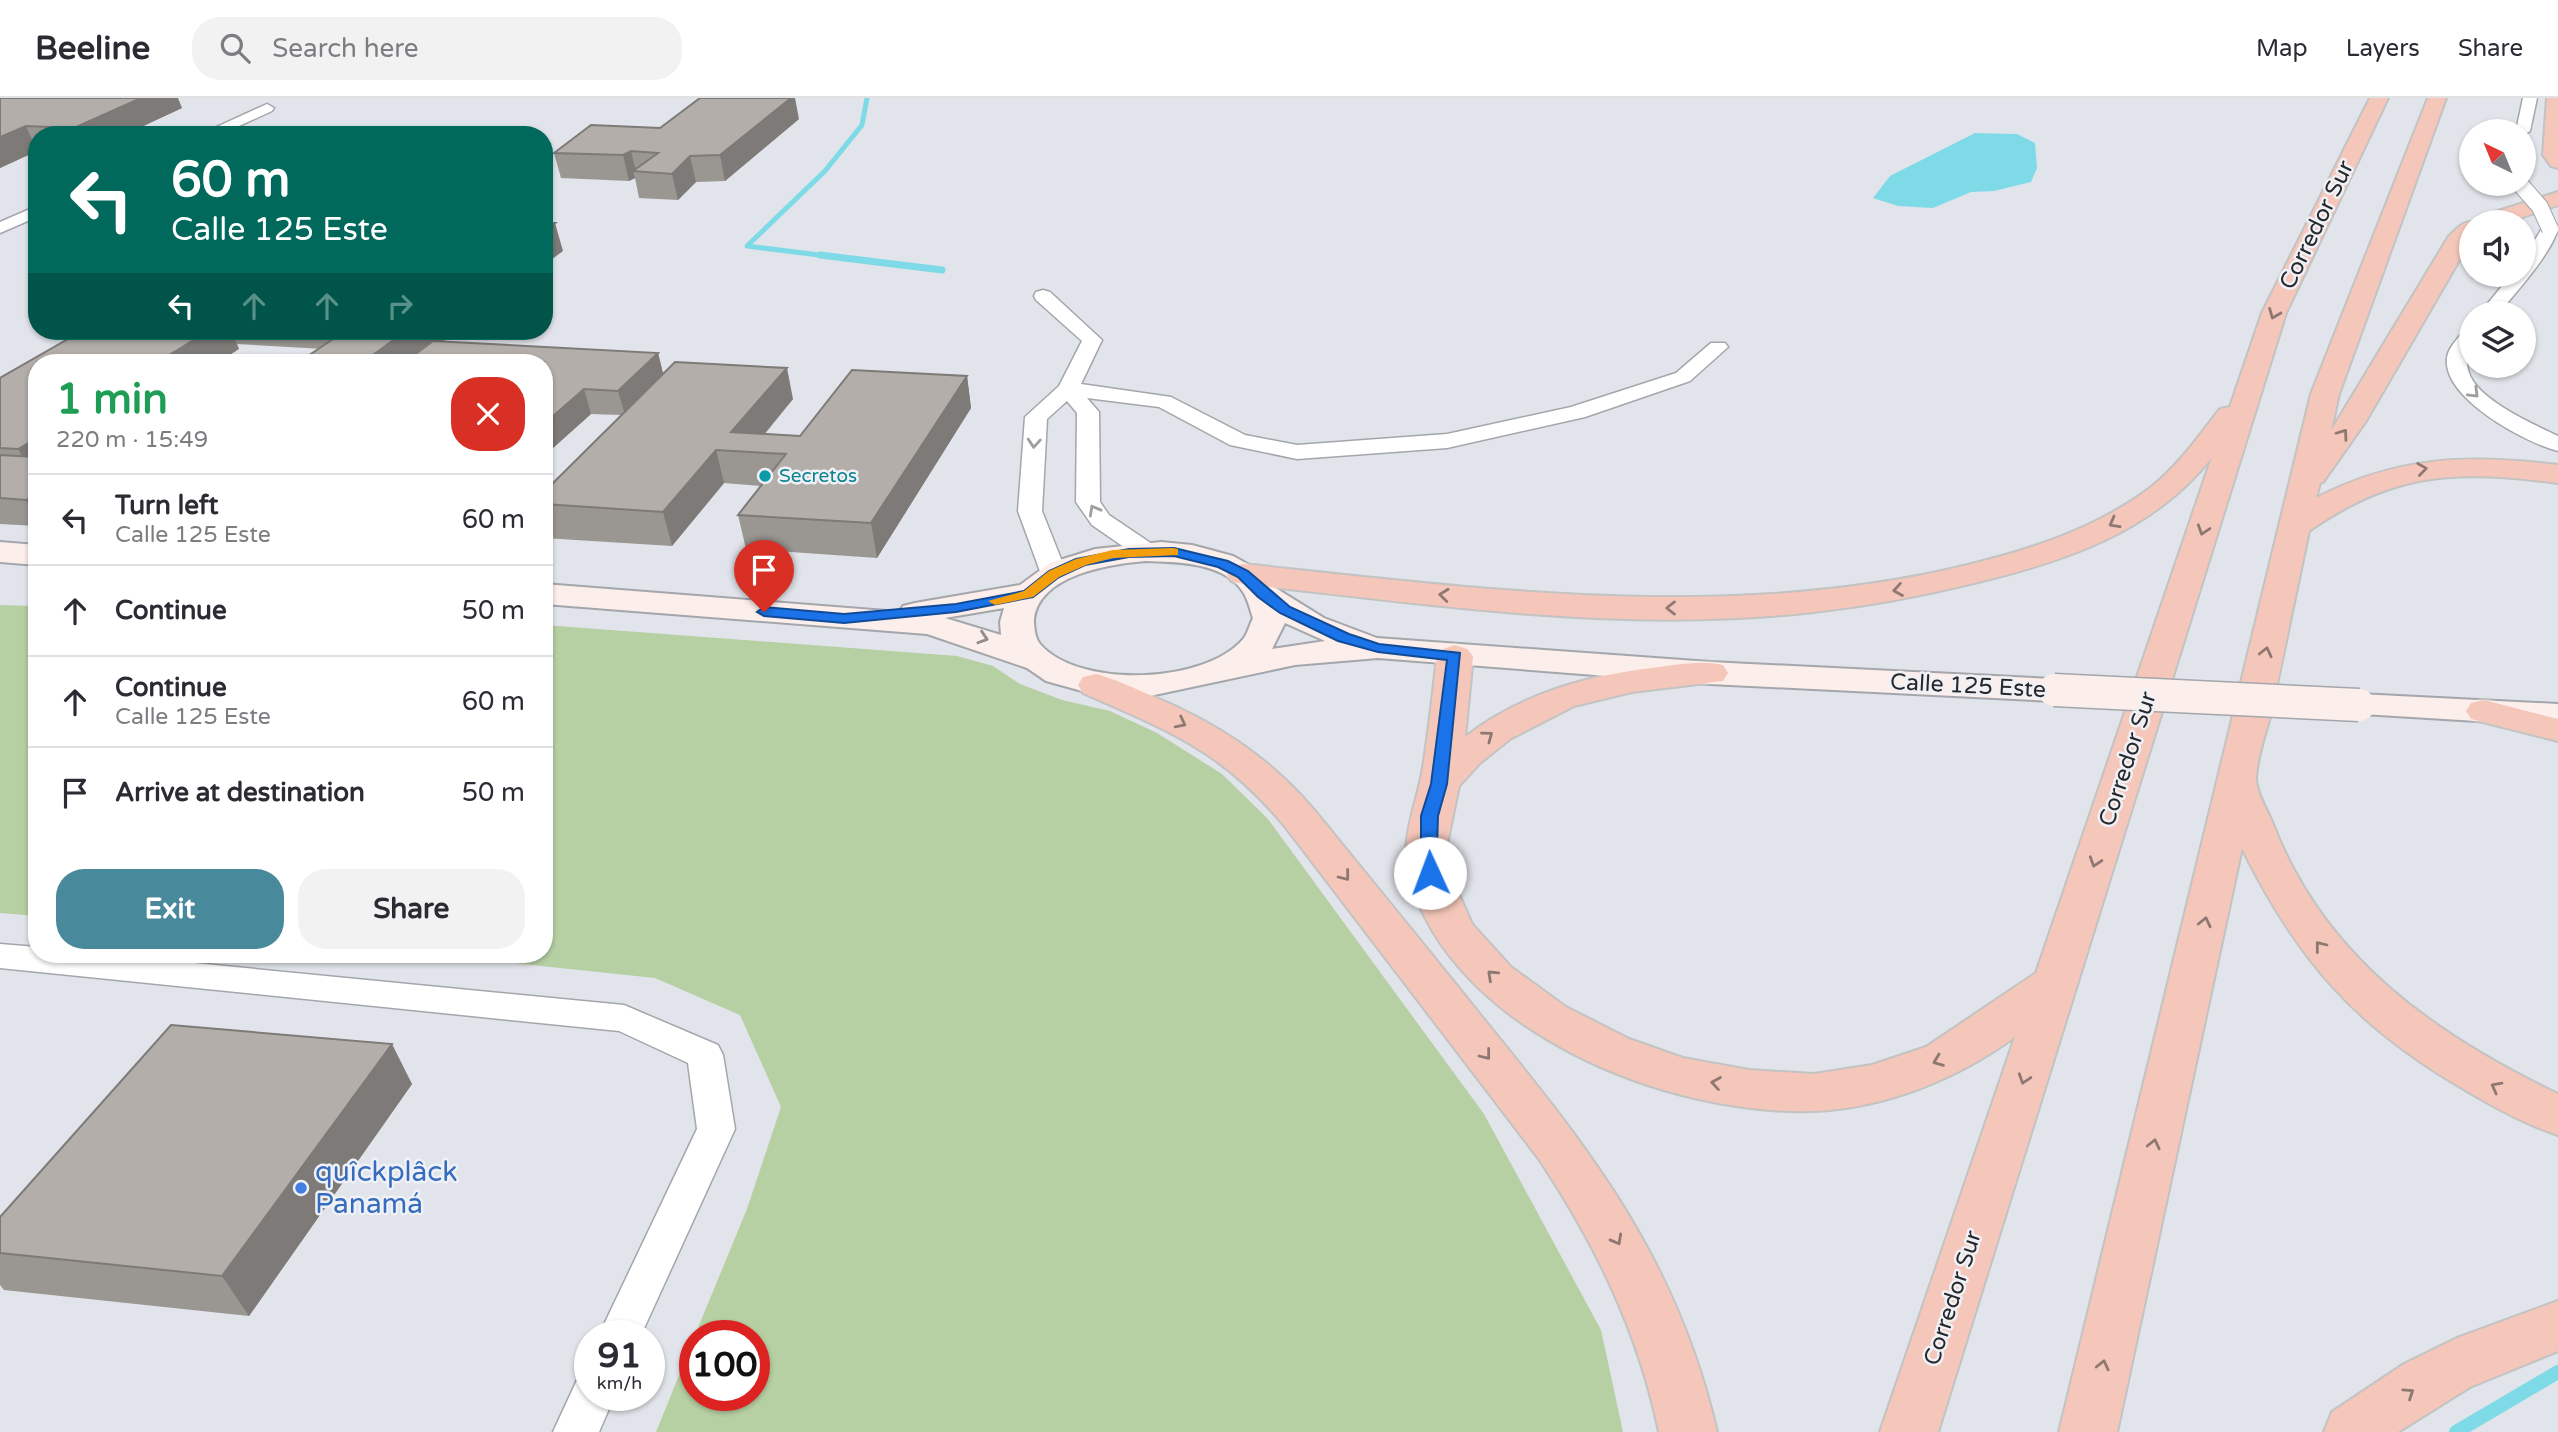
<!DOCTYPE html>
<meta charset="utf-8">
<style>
body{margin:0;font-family:"Varela Round",sans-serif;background:#f2f2f3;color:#2b2b33;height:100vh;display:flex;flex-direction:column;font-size:26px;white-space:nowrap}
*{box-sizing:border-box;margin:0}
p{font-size:23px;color:#7c7c81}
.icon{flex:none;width:38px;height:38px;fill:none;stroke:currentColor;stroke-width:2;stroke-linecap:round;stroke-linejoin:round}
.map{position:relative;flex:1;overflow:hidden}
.details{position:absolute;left:28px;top:256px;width:525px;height:609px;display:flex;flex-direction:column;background:#fff;border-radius:28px;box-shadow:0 2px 5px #0004}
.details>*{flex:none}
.top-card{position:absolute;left:28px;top:28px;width:525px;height:214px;border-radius:28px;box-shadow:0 2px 5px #0004;background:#00695c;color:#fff;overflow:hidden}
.needle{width:46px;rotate:317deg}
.fabs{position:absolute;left:2459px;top:21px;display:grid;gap:14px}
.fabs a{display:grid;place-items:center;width:77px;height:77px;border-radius:50%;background:#fff;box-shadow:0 2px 5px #0004;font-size:35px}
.speed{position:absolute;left:574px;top:1222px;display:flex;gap:14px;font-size:35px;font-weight:700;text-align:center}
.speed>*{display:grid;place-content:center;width:91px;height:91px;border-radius:50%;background:#fff;box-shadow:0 2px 5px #0004;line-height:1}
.speed small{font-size:18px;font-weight:400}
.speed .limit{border:10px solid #d22;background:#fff;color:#111}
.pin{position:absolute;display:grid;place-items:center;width:60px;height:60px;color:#fff;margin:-72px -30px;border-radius:50% 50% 50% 0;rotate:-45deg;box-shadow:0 0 7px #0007}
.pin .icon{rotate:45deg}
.me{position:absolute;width:77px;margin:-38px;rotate:358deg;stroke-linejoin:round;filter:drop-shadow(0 0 5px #0008)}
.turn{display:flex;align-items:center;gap:24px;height:147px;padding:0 28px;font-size:32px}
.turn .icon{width:91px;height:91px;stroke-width:2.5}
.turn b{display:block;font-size:49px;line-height:60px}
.lanes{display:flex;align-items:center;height:66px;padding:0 28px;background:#0003;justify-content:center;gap:35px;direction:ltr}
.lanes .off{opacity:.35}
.round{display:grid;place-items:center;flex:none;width:74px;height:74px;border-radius:28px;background:#f2f2f3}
.overview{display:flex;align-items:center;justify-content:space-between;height:119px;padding:0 28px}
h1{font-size:42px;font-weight:700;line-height:52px;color:#1e9e55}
.primary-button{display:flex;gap:14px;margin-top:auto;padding:14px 28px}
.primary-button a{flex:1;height:80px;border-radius:28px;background:#488a9b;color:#fff;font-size:28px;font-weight:700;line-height:80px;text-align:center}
.primary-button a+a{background:#f2f2f3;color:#2b2b33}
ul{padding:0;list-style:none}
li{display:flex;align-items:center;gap:21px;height:91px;padding:0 28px;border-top:2px solid #e1e1e2}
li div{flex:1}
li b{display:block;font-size:26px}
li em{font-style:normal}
header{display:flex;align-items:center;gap:42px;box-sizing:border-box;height:98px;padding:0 35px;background:#fff;border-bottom:2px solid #e1e1e2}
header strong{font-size:33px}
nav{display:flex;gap:38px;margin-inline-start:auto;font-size:24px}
.search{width:490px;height:63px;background:#f2f2f3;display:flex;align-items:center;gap:18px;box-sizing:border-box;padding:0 24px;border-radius:28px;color:#7c7c81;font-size:26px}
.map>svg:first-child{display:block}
</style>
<header>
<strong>Beeline</strong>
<div class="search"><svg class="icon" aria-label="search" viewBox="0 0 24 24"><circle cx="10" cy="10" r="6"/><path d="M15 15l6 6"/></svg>Search here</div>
<nav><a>Map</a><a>Layers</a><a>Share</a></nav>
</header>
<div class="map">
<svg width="2558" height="1334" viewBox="0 0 2558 1334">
<rect width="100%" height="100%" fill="#e1e4ea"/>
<path fill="#b6cfa3" d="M0,507L37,508V818L0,815Z
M544,527L957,558L993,568L1020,586L1062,602L1110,613L1157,635L1222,676L1268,721L1484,1016L1601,1232L1623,1334H656L695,1238V1297H754V1237H695L747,1111L781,1009L740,917L655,880L429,856H544Z"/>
<path fill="#7fdae7" d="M1975,35L2017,36L2035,45L2037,70L2031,84L1994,93L1971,94L1933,110L1898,108L1873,100L1890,78Z"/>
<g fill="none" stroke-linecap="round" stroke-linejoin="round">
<path stroke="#7fdae7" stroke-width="5" d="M835,159L747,148L825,73L862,27L867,0"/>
<path stroke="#7fdae7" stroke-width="7" d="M820,157L942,172"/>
<path stroke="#7fdae7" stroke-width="14" d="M2456,1334L2558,1274"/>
<defs>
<path id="street" d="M2523,0H2537L2530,33L2524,37V33H2516Z
M267,6L274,10L272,13L219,37H199Z
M37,108V119L0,135V124Z
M2550,126L2558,130C2552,155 2516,194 2499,215H2480L2511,177H2524V160L2544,127Z
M1043,192L1050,194L1102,242L1081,286L1171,299L1245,337L1297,347L1447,336L1571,309L1676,275L1711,245H1725L1728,249L1690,283L1585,319L1447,350L1297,361L1230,347L1159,309L1087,300L1099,314L1100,404L1109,417L1155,448L1158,453L1155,458H1137L1092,427L1076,404L1077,315L1067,303L1047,321L1042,413L1067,476L1063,481H1045L1041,476L1018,413L1025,319L1059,288L1082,243L1036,202L1034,198L1036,194Z
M2471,231C2471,245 2464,261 2469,275C2478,302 2533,326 2558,338V353C2526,345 2442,300 2447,260C2448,250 2458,240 2464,233Z
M0,846L37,849V856H101L624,907L718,947L723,957L735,1031L641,1237H599L697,1031L688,965L619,933L0,870Z
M590,1278V1297H615L599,1334H553L577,1282Z"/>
<path id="secondary" d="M0,444L37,447V467L0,464Z
M1161,444L1192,447L1233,458L1260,473L1274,489L1324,520L1377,540L1710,564L2054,581L2067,584L2072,592L2067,600L2054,603L1710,586L1378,560L1295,567L1145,599L1100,598L1046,583L1027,570L927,536L544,506V486L899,514L903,508L915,505L1020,487L1050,465L1095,451ZM1146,463C1176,464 1225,464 1243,494C1248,501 1250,512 1253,520C1250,526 1248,534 1244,540C1207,586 1079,591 1040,546C1035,540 1034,529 1034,521C1040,476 1111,466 1146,463ZM1004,510L1000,524L1001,537L945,520ZM1285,525L1325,543L1272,551Z
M2359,596L2558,606V628L2346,615L2341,607L2346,599Z"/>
<path id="highway" d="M2370,0H2388L2286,215L1938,1334H1880L2015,939C1957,981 1886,1010 1814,1013C1666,1018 1451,932 1409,778C1399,742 1418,703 1423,669C1429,632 1433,595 1437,558L1443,551L1455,547L1467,551L1473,558L1465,639C1522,595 1589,577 1659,569C1680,566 1702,562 1723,567L1728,575L1723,583L1632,594L1574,608L1510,641L1480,665L1459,688L1448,741L1451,778L1472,826L1511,869L1566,909L1629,941L1683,960L1749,972L1814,976L1872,967L1926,949L2036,875L2212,359C2154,434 2063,464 1974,485C1921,498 1868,508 1813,514C1624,536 1430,506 1243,486L1231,483L1227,476L1231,469L1243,466C1479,491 1721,524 1955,470C2023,454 2093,433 2150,390C2178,368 2198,339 2220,311L2230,309L2262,215Z
M2428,0H2446L2339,296L2331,333L2449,138C2457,131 2463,122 2475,124H2471V142L2366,323L2323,384L2320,385L2316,400C2398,358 2469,356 2558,367V385C2457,372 2395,373 2309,433C2296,494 2284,554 2271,615C2266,635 2256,661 2256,682C2257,697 2270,717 2275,731C2326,861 2437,938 2558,996V1037C2524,1026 2492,1008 2462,990C2354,927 2297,861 2242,750L2117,1334H2059L2311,296Z
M2547,0H2558V70L2551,68L2543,57Z
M2558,94V107L2508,124H2476L2479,119Z
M1096,576C1115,581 1134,590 1152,598C1217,625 1269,659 1315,713C1371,782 1427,850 1482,919C1591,1053 1677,1161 1717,1334H1659C1638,1233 1596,1147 1539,1061L1287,731C1223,653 1172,634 1083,595L1078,587L1083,579Z
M2484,602L2558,621V643L2471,621L2466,613L2471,605Z
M2558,1203V1253L2470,1289L2398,1334H2324L2332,1314L2404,1266L2457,1240Z"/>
</defs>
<use href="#street" stroke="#a3a6ab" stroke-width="3"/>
<use href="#secondary" stroke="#a3a6ab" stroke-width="4"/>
<use href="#highway" stroke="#c3c3c3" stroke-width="4"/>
<use href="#street" fill="#fff" fill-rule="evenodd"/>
<use href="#secondary" fill="#fceeea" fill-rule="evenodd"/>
<use href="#highway" fill="#f5c7ba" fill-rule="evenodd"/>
<defs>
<path id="street-bridge" d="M2520,86L2540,109L2550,131"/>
<path id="secondary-bridge" d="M2054,592L2359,607"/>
</defs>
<use href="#street-bridge" stroke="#a3a6ab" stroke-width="18" stroke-linecap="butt"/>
<use href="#secondary-bridge" stroke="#a3a6ab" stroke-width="35" stroke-linecap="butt"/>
<use href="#street-bridge" stroke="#fff" stroke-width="16"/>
<use href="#secondary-bridge" stroke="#fceeea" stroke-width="32"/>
</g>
<path fill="#9a9692" d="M0,0L182,10L124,37H37V53L0,70Z
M799,21L725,83L696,84L678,102L639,100L635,80L629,83L561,80L554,55L660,30Z
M70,233H457L443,244L658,255L663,276L793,301L765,336L800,338L967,278L971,310L877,460L746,451L738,417L761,388L724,385L672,448L544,440V394L621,317L591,316L544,358V264L237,246L239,251L37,264V428L0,426V280L72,239Z
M412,986L249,1218L4,1192L0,1187V1119Z"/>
<path fill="#7d7a77" d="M141,0H178L182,10L124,37H77L74,30Z
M791,0H795L799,21L725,83L720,57Z
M26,28L37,53L0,70V39Z
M631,53L636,74L633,73L635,80L629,83L623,57Z
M690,58L696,84L678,102L672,76Z
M555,125L563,153L544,167V133Z
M208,233H231L239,251L219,264H158Z
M406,233H457L416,264H363Z
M658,255L664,279L625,317L618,293Z
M787,270L793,301L749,354L731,334Z
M967,278L971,310L877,460L871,425Z
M584,291L591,316L544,358V326Z
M37,340V384H36L18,351Z
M716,352L724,385L672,448L663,414Z
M37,395V420L35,419L37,423L26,402Z
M392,946L412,986L249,1218L222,1178Z"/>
<path fill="#b3aeaa" stroke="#7d7a77" stroke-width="2" d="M0,0H141L74,30L26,28L0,39Z
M700,0H791L720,57L690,58L672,76L633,73L658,55L631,53L623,57L554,55L591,27L660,30Z
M544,125H555L544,133Z
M82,233H208L158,264H37V340L18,351L0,350V280Z
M345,233H406L363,264H299Z
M433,243L658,255L618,293L584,291L544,326V264H405Z
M675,264L787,270L731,334L800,338L852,272L967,278L871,425L738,417L786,356L716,352L663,414L544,406V394Z
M0,357L37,359V395L26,402L0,400Z
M171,927L392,946L222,1178L0,1155V1119Z"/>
<defs><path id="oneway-chevron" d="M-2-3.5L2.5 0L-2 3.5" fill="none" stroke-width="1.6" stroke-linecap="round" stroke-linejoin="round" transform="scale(1.75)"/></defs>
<g stroke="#8e7872">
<use href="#oneway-chevron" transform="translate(2274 216) rotate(112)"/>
<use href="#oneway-chevron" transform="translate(2343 336) rotate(-54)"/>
<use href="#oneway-chevron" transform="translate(2422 371) rotate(-8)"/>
<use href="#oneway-chevron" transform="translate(2114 425) rotate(151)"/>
<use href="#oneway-chevron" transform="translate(2203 432) rotate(108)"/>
<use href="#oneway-chevron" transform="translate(1898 492) rotate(170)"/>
<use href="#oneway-chevron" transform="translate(1444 497) rotate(-174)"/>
<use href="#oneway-chevron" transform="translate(1671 510) rotate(180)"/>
<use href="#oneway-chevron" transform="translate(2266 554) rotate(-77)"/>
<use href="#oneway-chevron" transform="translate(1181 625) rotate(27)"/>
<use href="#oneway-chevron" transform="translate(1488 638) rotate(-37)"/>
<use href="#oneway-chevron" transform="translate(2095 764) rotate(108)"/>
<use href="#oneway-chevron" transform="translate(1345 778) rotate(52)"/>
<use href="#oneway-chevron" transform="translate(2205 824) rotate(-77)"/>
<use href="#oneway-chevron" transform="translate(2320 848) rotate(-128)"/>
<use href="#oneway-chevron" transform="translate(1492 877) rotate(-137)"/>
<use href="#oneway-chevron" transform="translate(1486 957) rotate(52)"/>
<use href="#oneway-chevron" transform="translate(1938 963) rotate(159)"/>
<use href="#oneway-chevron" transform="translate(2024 981) rotate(108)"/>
<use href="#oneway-chevron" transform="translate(1716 985) rotate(-171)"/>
<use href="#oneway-chevron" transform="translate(2496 989) rotate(-152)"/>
<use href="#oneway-chevron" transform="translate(2154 1046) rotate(-77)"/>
<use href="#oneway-chevron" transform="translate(1617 1142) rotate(61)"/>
<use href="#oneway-chevron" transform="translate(2103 1267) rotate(-77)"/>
<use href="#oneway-chevron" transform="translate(2409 1295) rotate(-34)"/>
</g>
<g stroke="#9e9e9f">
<use href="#oneway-chevron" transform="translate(2474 295) rotate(45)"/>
<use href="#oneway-chevron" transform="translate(1034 345) rotate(94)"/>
<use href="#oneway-chevron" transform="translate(1094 412) rotate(-119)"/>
</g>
<use stroke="#928b8a" href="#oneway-chevron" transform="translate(983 540) rotate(18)"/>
<path fill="#1a73e8" stroke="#114b97" stroke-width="2" d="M1174,450L1228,463L1248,473L1290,509L1349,536L1379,546L1460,555L1447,686L1438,718L1436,779H1423L1421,775V718L1431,686L1447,562L1378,554L1338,543L1280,515L1258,499L1238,479L1218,469L1174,458L1129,459L1085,467L1059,479L1033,499L956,514L844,525L764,518L757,514L764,509L844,516L956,506L1024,493L1049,473L1076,461L1129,451Z"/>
<path fill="#f59e0b" d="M1173,450L1178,451V457L1113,460L1086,467L1059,479L1033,499L995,507L988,503L1024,493L1049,473L1076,461L1113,452Z"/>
<circle fill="#0f9aa8" stroke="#eff1f7" stroke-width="2.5" cx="765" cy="378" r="7"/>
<circle fill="#3f7fe0" stroke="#eff1f7" stroke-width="2.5" cx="301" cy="1090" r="7"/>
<g text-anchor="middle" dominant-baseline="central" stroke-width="5" stroke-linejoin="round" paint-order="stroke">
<g font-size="19" fill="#0d838f" stroke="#eff1f7" text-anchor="start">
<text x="779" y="378">Secretos</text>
</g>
<g font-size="23" fill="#27282a" stroke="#eff1f7">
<text transform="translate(2317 127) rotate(-64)">Corredor Sur</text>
<text transform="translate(1968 588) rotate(3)">Calle 125 Este</text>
<text transform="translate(2128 661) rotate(-72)">Corredor Sur</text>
<text transform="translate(1953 1200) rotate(-72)">Corredor Sur</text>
</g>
<g font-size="28" fill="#366cbe" stroke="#eff1f7" text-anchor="start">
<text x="315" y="1074">quîckplâck<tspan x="315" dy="32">Panamá</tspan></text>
</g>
</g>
</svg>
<div class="fabs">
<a><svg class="needle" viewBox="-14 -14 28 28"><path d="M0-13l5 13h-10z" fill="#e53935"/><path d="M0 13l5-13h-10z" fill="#7c7c81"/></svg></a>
<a><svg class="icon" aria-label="sound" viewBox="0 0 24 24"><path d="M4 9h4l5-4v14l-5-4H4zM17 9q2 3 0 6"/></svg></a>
<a><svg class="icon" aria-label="layers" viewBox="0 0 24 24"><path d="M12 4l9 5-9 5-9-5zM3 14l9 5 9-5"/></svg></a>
</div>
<div class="speed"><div>91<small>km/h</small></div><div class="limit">100</div></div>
<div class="pin" style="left:764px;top:514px;background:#d93025"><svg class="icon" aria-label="arrive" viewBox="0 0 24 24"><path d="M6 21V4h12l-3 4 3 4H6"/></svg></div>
<svg class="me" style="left:1430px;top:775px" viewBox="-20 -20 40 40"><circle r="19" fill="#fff"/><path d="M0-13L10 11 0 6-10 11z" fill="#1a73e8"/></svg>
<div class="top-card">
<div class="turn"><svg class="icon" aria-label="left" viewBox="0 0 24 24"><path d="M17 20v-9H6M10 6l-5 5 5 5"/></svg><div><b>60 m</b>Calle 125 Este</div></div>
<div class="lanes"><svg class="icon" aria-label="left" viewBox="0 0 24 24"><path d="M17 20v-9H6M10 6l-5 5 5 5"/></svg><svg class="icon off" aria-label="ahead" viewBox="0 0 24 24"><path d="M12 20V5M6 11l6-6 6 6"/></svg><svg class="icon off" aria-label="ahead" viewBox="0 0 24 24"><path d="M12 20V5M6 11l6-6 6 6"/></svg><svg class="icon off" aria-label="right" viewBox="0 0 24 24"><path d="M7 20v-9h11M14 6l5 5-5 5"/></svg></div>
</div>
<section class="details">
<div class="overview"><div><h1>1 min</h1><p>220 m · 15:49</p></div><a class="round" style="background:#d93025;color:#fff"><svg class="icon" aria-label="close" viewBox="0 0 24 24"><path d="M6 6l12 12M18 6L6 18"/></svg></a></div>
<ul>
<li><svg class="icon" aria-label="left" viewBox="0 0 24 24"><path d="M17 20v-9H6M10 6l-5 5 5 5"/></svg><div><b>Turn left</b><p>Calle 125 Este</p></div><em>60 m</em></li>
<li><svg class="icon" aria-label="ahead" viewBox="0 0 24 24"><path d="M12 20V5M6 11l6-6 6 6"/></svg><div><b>Continue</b></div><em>50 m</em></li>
<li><svg class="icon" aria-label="ahead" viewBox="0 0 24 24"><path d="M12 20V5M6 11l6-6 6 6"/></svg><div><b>Continue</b><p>Calle 125 Este</p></div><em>60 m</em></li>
<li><svg class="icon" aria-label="arrive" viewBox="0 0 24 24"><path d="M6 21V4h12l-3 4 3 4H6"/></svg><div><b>Arrive at destination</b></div><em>50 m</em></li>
</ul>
<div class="primary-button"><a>Exit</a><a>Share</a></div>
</section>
</div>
